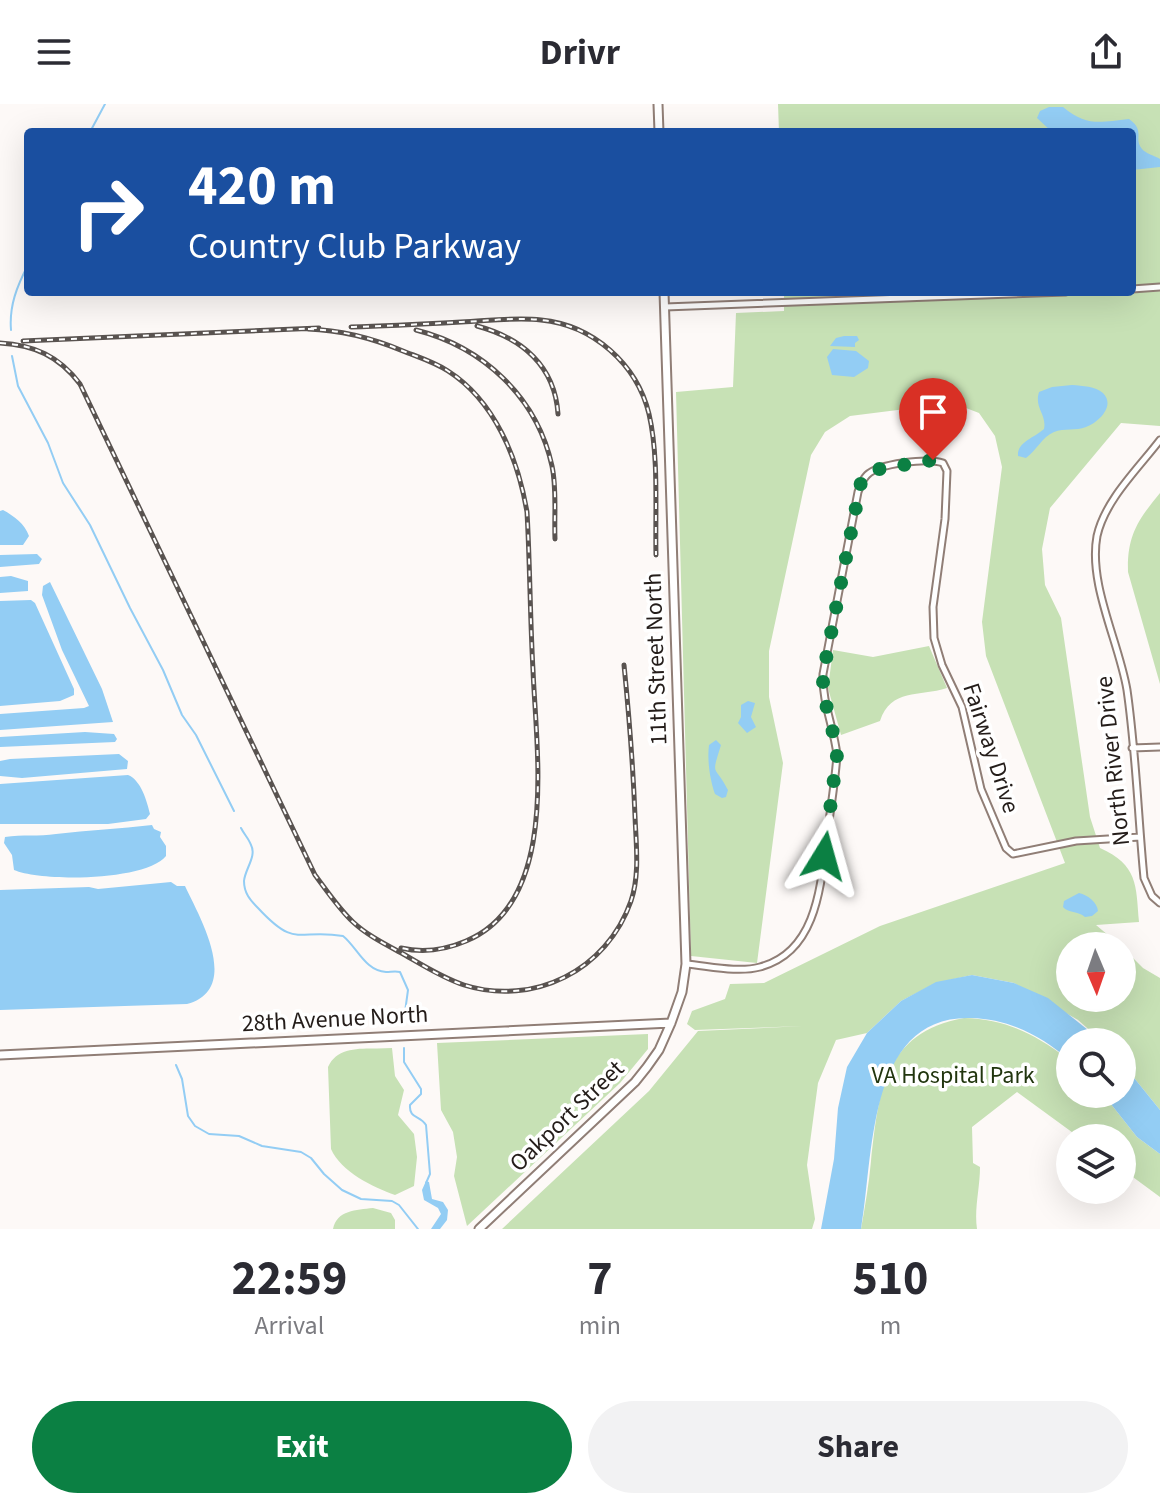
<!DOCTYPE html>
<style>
body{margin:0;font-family:"Source Sans 3",sans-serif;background:#f2f2f3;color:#2b2b33;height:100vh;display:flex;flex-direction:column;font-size:30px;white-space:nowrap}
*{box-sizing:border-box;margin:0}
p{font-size:26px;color:#7c7c81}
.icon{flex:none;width:44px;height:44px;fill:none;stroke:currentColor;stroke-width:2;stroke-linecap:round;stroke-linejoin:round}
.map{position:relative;height:1125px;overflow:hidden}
.side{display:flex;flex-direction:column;background:#fff;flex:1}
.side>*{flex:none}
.top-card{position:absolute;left:24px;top:24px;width:1112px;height:168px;border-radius:8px;box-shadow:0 8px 32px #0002;background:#1a4fa0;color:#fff;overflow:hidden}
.needle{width:52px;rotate:178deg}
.buttons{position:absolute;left:1056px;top:828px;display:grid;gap:16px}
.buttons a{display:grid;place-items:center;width:80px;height:80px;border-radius:50%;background:#fff;box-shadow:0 8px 32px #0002;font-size:40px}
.pin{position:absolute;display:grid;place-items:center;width:68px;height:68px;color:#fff;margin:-82px -34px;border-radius:50% 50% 50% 0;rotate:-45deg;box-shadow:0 0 8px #0007}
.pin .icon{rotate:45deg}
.me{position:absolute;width:88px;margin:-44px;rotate:8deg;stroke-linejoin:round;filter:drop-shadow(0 0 6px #0008)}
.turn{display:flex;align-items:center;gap:28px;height:168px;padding:0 32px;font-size:36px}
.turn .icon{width:104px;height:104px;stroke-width:2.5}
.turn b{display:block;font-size:56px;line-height:68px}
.eta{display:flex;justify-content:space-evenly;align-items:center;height:136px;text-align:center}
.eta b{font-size:48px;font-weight:700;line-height:56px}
.primary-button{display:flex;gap:16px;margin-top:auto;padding:16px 32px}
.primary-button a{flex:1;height:92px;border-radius:48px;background:#0b8043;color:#fff;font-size:32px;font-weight:700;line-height:92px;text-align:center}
.primary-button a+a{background:#f2f2f3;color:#2b2b33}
header{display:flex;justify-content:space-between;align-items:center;height:104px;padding:0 32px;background:#fff;font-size:36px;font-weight:700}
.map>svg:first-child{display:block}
</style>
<header><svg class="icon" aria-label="menu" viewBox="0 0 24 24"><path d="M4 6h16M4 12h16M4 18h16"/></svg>Drivr<svg class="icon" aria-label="share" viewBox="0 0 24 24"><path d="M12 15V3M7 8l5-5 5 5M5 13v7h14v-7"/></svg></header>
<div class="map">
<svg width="1160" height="1125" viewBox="0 0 1160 1125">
<rect width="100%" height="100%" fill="#fdf9f7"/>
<path fill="#c7e1b5" d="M778,0H1160V322L1121,319L1050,404L1042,445L1045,481L1061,514L1090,713L1100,744C1138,761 1136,781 1139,818L1096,821L1121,842H1070V894H1122V843L1143,864L1160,874V1006L1122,959V938H1103L1078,916L1014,879L972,871L936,879L901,897L867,929L836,936L818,979L807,1061L815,1115L812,1125H502L649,987L698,927L804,922L695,926L687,920L692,907L725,895L730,880L764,879L880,822L1065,759L986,552L982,518L1002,363L995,332L979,309L953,299L850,312L825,328L811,351L769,547V593L783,659L757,859L691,852L676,288L733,283L736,209L784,207V188H1132V28H779Z
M1160,389V580L1128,468C1127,431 1138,416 1160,389Z
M929,542L947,584C919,593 891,584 880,617L841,631L828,584L833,546L873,553Z
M964,914C1006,915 1034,930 1067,954L1070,957V990H1103L1137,1033L1160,1050V1093L1122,1065V1034H1080L1017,988L972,1023L973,1059L980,1063C980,1084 974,1105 977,1125H861C865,1102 869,1080 871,1057C879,988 883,929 964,914Z
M648,930V945L620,979L467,1122L454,1072L457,1053L453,1028L441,1006L437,939Z
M392,944L395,972L404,986L398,1011L414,1030L417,1053L414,1082L395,1091C373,1083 341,1068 331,1045L328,963C339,939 368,946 392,944Z
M373,1104L391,1109L395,1116V1125H333C337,1106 356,1106 373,1104Z"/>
<path fill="#93cdf4" d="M1049,3H1063C1087,23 1100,18 1129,15C1146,27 1133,35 1142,45C1145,49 1155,52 1160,55V63L1132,66V28H1052L1037,14L1040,7Z
M844,232H857L859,236L855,239V243L830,242L836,234Z
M833,245L856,247L869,257L868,264L854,273L832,271L827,253Z
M1072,281C1083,282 1095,282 1103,289C1116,302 1098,319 1086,323C1076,327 1064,324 1054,328C1042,333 1037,346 1026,354L1018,352C1017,338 1034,334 1044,325C1047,310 1034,304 1039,288L1052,283Z
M3,406C14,412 25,420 29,432L23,441H0V407Z
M37,450L42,455L39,460L0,463V451Z
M11,472L28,477V487L0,489V473Z
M50,478L102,585L113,618L0,626V610L84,604L89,602L62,546L42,491L43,482Z
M31,496L35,499L74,585V591L60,597L0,602V497Z
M748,597L755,599L751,613L756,623L747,629L738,619L741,613V601Z
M85,628L114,630L117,635L115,638L0,643V633Z
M716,636L721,641C711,674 714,659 728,686L726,693L722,694L715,690C710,676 707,656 709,641Z
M119,650L128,657L127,665L22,674L0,672V657L10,655Z
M128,671C141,676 147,697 150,710L146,715L108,720H0V680Z
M152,721L154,725L161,728L160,733L166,742V752C146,777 42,778 14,766L12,751L4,739L5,733C22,730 39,733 56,730C88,726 120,725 152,721Z
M171,778L177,782H185C200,814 242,885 187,900L0,906V786L89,783L98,785Z
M1079,789C1088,791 1097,798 1098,807L1092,812L1085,813C1078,807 1068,809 1063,803L1064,797Z
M972,871L1014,879L1048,894L1103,938H1070V957C1042,932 1009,915 971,914C866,911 874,1054 861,1125H821L834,1055L838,1004L847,963L867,929L901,897L936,878Z
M1122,959L1160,1006V1050L1137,1033L1103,990H1122Z
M426,1077L429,1078L432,1095L443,1098L448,1106L447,1116L440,1125H431L441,1110L438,1104L424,1096L422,1086Z"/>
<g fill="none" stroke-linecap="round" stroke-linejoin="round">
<path stroke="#93cdf4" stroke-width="2" d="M90,28L105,0
M11,226C9,202 17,182 28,161
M12,252L18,282L48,339L63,379L90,421L130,504L163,566L182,611L196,631L234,707
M241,724C244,730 249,735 251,741C257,752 245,765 244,777C244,789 250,796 258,804C297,846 297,824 343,832C357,843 365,867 386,868C391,868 395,867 400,868L408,886L404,915
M404,944V958L421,985V990L410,1001C409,1015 420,1011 426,1021L430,1070L426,1079
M176,961L182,975L188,1012L195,1022L209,1030L239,1032L262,1042L301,1048L311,1054L324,1070L342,1086L361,1095L392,1097L399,1101L418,1125"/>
<defs>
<path id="street" d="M1132,185L1160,183
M665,203L1066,188
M1160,336C1138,365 1105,396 1097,432C1088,480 1119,538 1127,586C1136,648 1138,712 1144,774L1152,792L1160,799
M1132,644L1160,643
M686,860C709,862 738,869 760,863C818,848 821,779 827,730C831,704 835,678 837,651C834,623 822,599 823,570L858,388C860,382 862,376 867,371C879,359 928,354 943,359L947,367L945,415L933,503L934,534L942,561L962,603L981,685L1006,744L1013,750L1076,737L1140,733"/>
<path id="secondary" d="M658,0L659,28
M0,951L671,919
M479,1125L635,978L647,963L659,946L671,919L682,888L686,860L664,188"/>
</defs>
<use href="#street" stroke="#907e76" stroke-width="9"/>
<use href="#secondary" stroke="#907e76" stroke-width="11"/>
<use href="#street" stroke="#fff" stroke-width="5"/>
<use href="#secondary" stroke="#fff" stroke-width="7"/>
<defs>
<path id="rail" d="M477,222C522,234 555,262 558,310
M351,223C388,222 425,220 461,218C487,217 515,213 541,216C593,221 637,260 649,310C659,353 655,407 656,451
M308,225C341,226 372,234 403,247C418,253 434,258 448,267C495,297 518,355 527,408C530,461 530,513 533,566C536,647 560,798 466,837C445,846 423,849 401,844
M416,226C483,243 537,293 552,362C557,385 554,412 555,435
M23,237L319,224
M0,239C34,241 59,252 80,280L315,771C327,787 339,805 353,818C368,832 387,841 405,851C424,862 443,874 464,881C534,903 607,866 631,797C640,770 636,740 635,712C633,661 629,611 624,561"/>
</defs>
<use href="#rail" stroke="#595350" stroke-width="5"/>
<use href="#rail" stroke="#fff" stroke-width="2" stroke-dasharray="6" stroke-linecap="butt"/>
</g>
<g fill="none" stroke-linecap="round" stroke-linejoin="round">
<path stroke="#0b8043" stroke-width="14" stroke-dasharray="0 25.2" d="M824,752L837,651C834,623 822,599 823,570L861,378L874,366L933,356"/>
</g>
<g text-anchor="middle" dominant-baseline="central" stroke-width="7" stroke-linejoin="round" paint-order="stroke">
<g font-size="24" fill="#241d1a" stroke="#fff">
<text transform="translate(656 555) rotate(-92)">11th Street North</text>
<text transform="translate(991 644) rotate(72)">Fairway Drive</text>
<text transform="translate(1113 657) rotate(-96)">North River Drive</text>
<text transform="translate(335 915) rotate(-3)">28th Avenue North</text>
<text transform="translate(567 1012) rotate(-44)">Oakport Street</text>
</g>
<g font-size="24" fill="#21350e" stroke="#fff">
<text x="953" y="971">VA Hospital Park</text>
</g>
</g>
</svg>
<div class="buttons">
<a><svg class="needle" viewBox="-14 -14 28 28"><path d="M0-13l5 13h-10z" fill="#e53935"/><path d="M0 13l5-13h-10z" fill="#7c7c81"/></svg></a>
<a><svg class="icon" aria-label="search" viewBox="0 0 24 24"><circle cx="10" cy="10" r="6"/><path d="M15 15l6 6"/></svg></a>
<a><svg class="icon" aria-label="layers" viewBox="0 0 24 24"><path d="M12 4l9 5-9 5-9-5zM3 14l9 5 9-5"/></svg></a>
</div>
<div class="pin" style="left:933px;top:356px;background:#d93025"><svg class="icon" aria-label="arrive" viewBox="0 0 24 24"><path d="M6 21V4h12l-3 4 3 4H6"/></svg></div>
<svg class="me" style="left:824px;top:752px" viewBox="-20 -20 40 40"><path d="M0-17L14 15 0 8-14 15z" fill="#0b8043" stroke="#fff" stroke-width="4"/></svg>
<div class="top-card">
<div class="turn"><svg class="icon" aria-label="right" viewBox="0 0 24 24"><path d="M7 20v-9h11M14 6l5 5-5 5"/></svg><div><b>420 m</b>Country Club Parkway</div></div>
</div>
</div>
<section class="side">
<div class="eta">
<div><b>22:59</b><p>Arrival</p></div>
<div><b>7</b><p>min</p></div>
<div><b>510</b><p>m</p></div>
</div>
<div class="primary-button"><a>Exit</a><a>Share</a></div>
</section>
